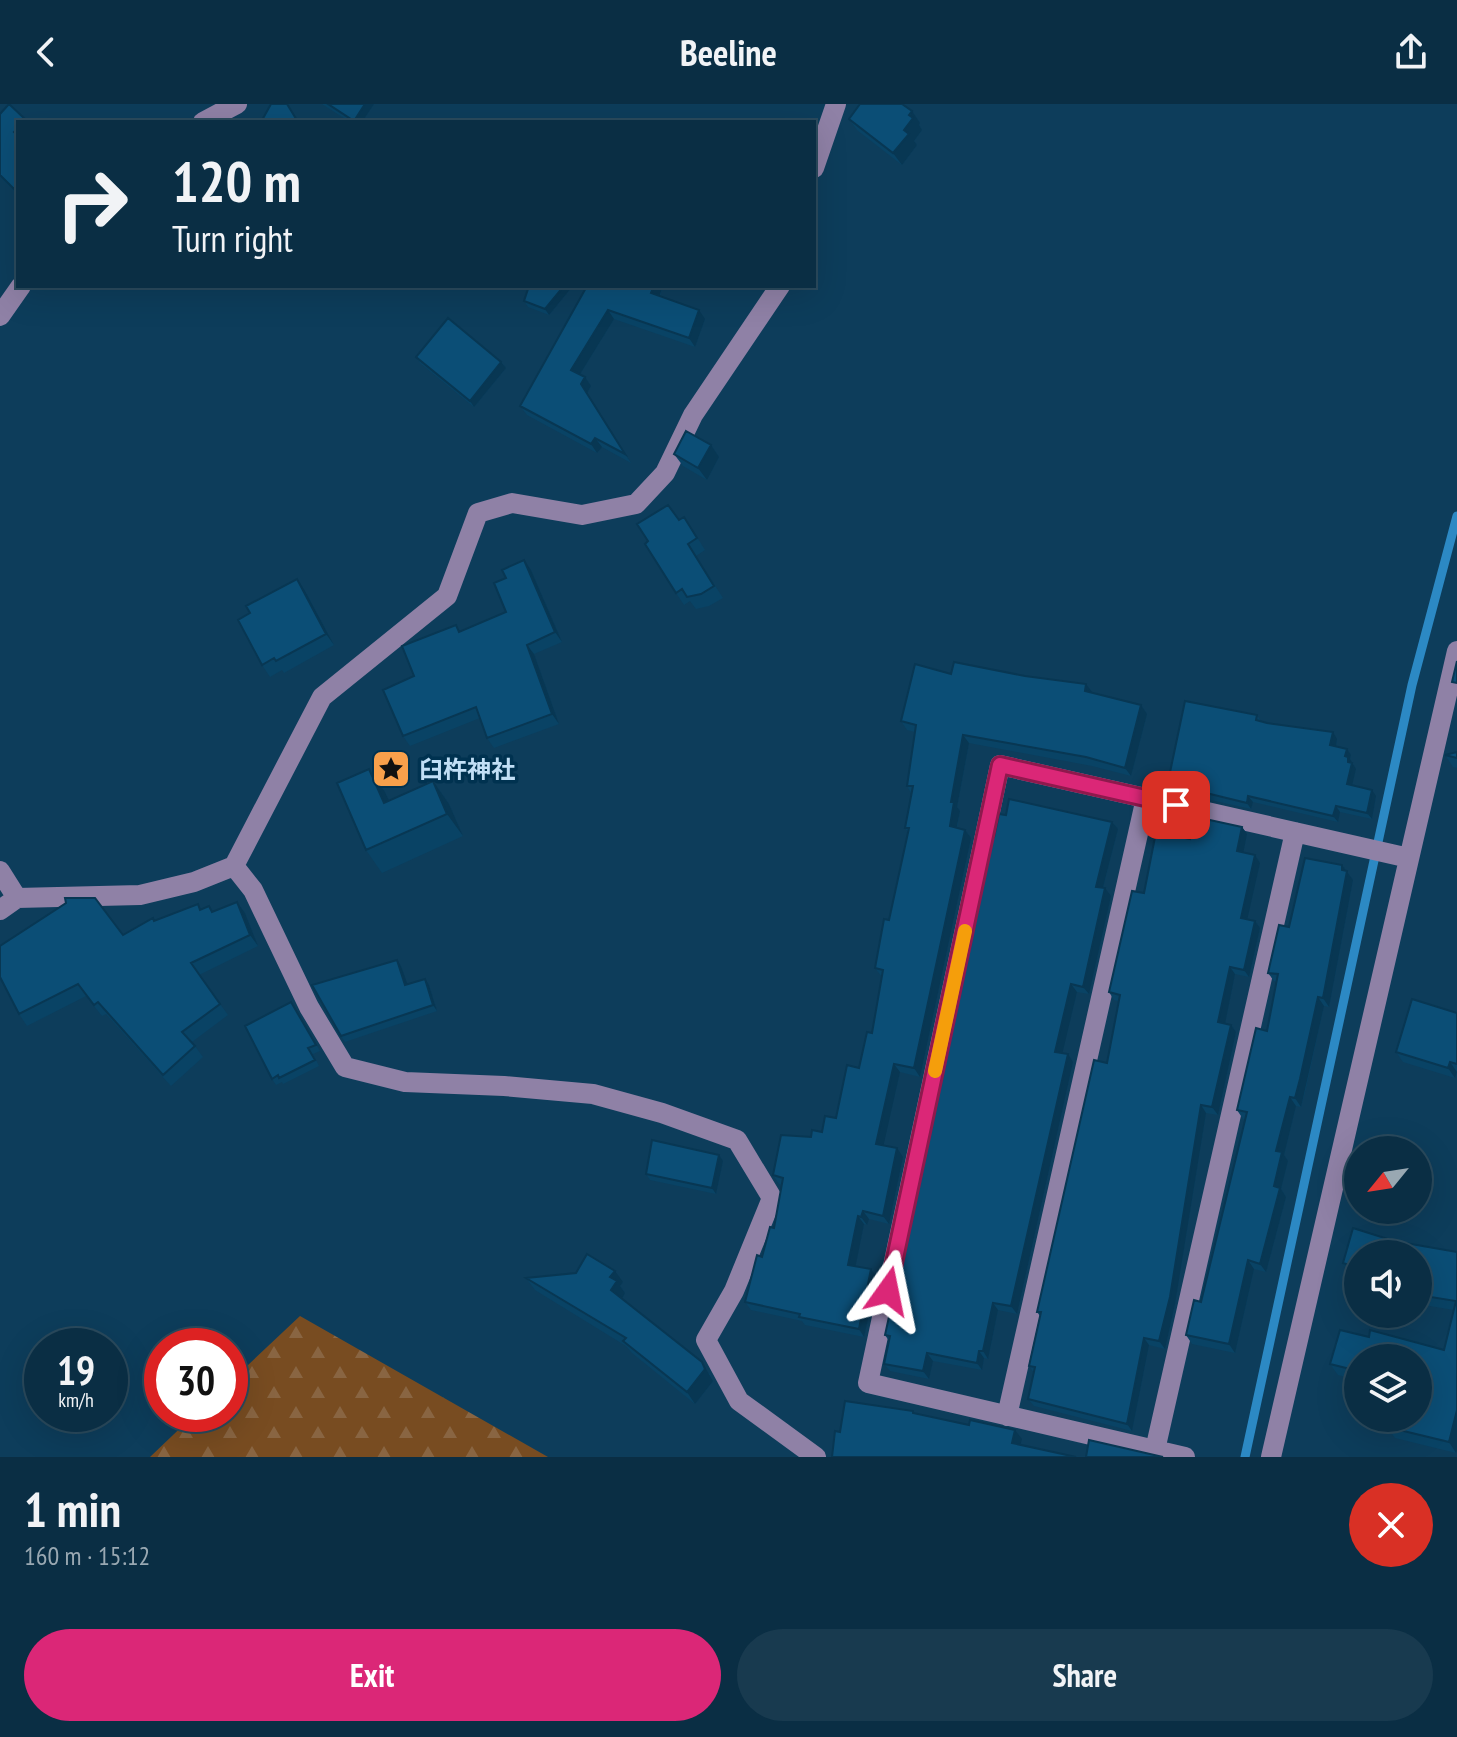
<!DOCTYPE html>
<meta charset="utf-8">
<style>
body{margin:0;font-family:"PT Sans Narrow","Noto Sans JP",sans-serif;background:#183a4f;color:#f1f3f6;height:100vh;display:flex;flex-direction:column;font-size:30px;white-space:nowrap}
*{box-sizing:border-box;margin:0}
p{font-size:26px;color:#99a8b2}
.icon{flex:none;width:44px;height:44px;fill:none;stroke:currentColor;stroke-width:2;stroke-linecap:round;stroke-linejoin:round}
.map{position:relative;height:1353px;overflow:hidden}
.side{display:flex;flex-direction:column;background:#0a2e44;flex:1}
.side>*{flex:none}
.banner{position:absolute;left:16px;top:16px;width:800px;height:168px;border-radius:0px;box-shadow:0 8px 32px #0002,0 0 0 2px #2a4a5d;background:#0a2e44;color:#f1f3f6;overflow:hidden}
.needle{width:52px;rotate:240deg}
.buttons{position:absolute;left:1344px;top:1032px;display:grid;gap:16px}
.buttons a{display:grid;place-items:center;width:88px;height:88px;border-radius:50%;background:#0a2e44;box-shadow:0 8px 32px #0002,0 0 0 2px #2a4a5d;font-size:40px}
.speed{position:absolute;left:24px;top:1224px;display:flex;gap:16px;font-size:40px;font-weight:700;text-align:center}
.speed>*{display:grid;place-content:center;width:104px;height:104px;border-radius:50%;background:#0a2e44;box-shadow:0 8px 32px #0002,0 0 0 2px #2a4a5d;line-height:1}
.speed small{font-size:20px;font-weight:400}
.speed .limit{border:12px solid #d22;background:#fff;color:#111}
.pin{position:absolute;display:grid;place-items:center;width:68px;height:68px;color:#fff;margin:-34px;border-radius:16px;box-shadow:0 4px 12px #0006}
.me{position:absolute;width:88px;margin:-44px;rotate:12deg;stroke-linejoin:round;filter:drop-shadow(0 0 6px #0008)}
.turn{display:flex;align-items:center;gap:28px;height:168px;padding:0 24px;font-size:36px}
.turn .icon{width:104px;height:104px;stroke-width:2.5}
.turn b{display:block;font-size:56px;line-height:68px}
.round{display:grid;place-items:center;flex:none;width:84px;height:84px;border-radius:42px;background:#183a4f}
.summary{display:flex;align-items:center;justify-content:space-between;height:136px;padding:0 24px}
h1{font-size:48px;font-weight:600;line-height:60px}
.cta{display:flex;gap:16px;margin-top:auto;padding:16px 24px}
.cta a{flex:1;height:92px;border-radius:48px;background:#db2777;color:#fff;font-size:32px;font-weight:600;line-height:92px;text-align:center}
.cta a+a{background:#183a4f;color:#f1f3f6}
header{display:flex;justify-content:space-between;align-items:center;height:104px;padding:0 24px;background:#0a2e44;font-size:36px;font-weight:600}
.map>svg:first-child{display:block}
</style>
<header><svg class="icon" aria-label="back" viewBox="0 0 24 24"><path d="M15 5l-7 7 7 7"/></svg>Beeline<svg class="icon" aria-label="share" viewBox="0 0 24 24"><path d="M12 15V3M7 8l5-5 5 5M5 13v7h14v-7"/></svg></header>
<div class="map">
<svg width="1457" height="1353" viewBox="0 0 1457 1353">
<defs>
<pattern id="forest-firs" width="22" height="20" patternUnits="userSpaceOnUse" patternTransform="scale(2)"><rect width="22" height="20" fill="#784c21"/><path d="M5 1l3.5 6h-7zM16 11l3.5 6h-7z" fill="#896542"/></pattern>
</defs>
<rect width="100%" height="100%" fill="#0d3d5b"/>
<path fill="url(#forest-firs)" d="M300,1212L548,1353H150L195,1310H230V1278Z"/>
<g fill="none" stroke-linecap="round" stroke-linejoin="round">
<path stroke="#2c89c4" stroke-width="9" d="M1245,1353L1412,581L1457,412"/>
<path stroke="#8f81a6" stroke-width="20" d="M203,18L237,0
M814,64L836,0
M0,212L21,182
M234,762L253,786L309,903L345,963L405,978L504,982L593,990L662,1009L737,1036L772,1094L734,1187L706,1236L739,1297L816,1353
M0,767L17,794
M0,806L17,794L140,791L194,778L234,762L322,593L447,492L478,409L512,399L582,411L636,400L665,369L693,311L780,182
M1007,1312L1146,694
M1155,1346L1295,728
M1185,1353L868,1279L1000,661L1409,754
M1271,1353L1457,547"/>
</g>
<path fill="#094365" d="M9,0L27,18H18V91L0,73V10Z
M322,0H374L362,18H350Z
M912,7L920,19L919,21L922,26L914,37L917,41L902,61L857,26L849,15Z
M529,182H571L572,183L549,211L528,203L524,197Z
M587,182H663L660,192L705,215L695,243L614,215L580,270L585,273L591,282L587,289L631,359L602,343L597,349L527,311L520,302Z
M416,253L501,258L506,264L474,303L420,259Z
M711,341L719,353L707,376L683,362L674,350Z
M679,416L692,425L705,446L696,452L723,494L709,502L696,505L690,497L684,501L676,489Z
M531,466L562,538L534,550L559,620L494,644L487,634L480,614L410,642L403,632L414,572L506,508Z
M297,475L305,487L334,541L284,569L282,566L270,573L262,561L250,509Z
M951,570L1025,572L1086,580L1092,589L1141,601L1147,610L1131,672L1092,662L969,639L957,703L960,707L957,724L965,726L971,734L920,973L900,968L883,1041L903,1053L889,1120L869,1115L867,1121L864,1120L855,1163L877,1174L864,1233L805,1221L802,1217L751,1206L745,1198L762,1153L774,1124L782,1081L779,1080L773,1071L811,1033L822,1028L836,1014L859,964L872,929L882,873L875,864L889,816L908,728L905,724L911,689L907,682L915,628L907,626L901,617Z
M1257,611L1261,617L1337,635L1336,642L1347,645L1351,651L1350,655L1356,665L1352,681L1376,692L1372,715L1340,708L1338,718L1253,698L1251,705L1206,695L1202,688L1203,686L1173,680L1169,673Z
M1457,648V664L1453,663L1445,651Z
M369,665L385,688L389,697L433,677L449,700L463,732L382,769L366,746Z
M1112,718L1118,725L1103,784L1111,792L1089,890L1077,888L1062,949L1073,958L1017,1210L998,1206L988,1255L984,1254L982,1266L933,1257L929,1275L890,1267L884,1260L889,1237L885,1231L942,973L940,971L994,733Z
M1242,723L1247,730L1243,749L1255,751L1260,759L1247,815L1255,817L1260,824L1249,873L1235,870L1225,919L1231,921L1236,928L1218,1011L1206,1009L1175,1200L1165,1245L1149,1241L1132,1327L1034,1302L1028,1295L1034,1269L1029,1262L1040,1212L1037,1208L1107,959L1118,897L1114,896L1109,888L1144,789L1190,735Z
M1342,761L1353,776L1329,903L1324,902L1306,984L1301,1003L1296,1002L1284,1051L1288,1057L1281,1085L1286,1093L1266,1168L1254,1165L1235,1249L1192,1240L1186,1231L1201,1198L1245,1016L1243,1015L1237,1006L1267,927L1277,878L1274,877L1268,869L1289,823Z
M237,798L245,809L258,842L199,871L228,911L192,938L203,953L171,982L106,910L102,912L86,892L27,922L19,910L66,799L123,831L198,800L201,805L209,802L214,808Z
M397,856L401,862L407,881L425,875L429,881L437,907L345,938L341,932Z
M291,898L320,947L313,950L319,962L283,980L282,978L276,981L272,975Z
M1457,909V969L1455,974L1403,958L1396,948Z
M719,1051L723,1057L716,1090L650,1076L646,1070Z
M1353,1124L1394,1137L1457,1148L1456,1349L1395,1334L1387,1323L1390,1314H1418V1254H1358V1276L1338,1271L1330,1260L1340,1226L1369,1233L1370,1226L1444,1246L1454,1206L1418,1200V1150H1358V1172L1351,1170L1343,1159Z
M526,1174L623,1178L620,1182L625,1189L622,1194L710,1270L713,1277L695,1300L632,1249L626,1242L535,1186Z"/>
<path fill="#083753" d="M365,0H374L362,18H355L354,17Z
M912,7L920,19L919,21L922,26L914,37L917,41L902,61L893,49Z
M564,182L572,183L549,211L545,205Z
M654,182H663L657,198L651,189Z
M608,206L614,215L577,275L571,266Z
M699,206L705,215L695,243L689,234Z
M501,258L506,264L474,303L470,297Z
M585,273L591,282L587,289L631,359L581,280Z
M595,334L602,343L597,349L591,340Z
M711,341L719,353L707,376L698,364Z
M524,456L531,466L562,538L555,528Z
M297,475L305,487L334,541L326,530Z
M527,541L534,550L559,620L552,610Z
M1086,580L1092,588L1091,595L1085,587Z
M1141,601L1147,610L1131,672L1125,664Z
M1333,628L1337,635L1335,648L1330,641Z
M963,631L969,639L957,703L960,707L955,731L950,722L951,698Z
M1347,645L1351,651L1350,655L1356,665L1351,686L1347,680L1345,652Z
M369,665L385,688L400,721L384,699Z
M433,677L449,700L463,732L447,710Z
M1372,686L1376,692L1372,715L1367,709Z
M1248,692L1253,698L1251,705L1247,699Z
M1336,702L1340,708L1338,718L1333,712Z
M1112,718L1118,725L1101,791L1096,783Z
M1242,723L1247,730L1242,755L1237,747Z
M965,726L971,734L920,973L914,964Z
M1255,751L1260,759L1246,821L1241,814Z
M1342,761L1353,776L1329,903L1323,894Z
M1105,784L1111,792L1089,890L1083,883Z
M237,798L245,809L258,842L250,831Z
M1255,817L1260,824L1249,873L1244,866Z
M397,856L401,862L410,887L405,881Z
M1230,863L1235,870L1224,925L1218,918Z
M425,875L429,881L437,907L433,901Z
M1071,880L1077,888L1061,955L1055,948Z
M1318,893L1324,902L1301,1003L1295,994Z
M1231,921L1236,928L1218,1011L1212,1003Z
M1068,950L1073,958L1017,1210L1011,1202Z
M1450,958L1457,968L1455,974L1448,964Z
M894,960L900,968L882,1048L876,1040Z
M1290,993L1296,1002L1284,1051L1288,1057L1281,1085L1286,1093L1266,1168L1260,1160L1276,1047Z
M1201,1001L1206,1009L1175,1200L1165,1245L1159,1237Z
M897,1044L903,1053L889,1120L883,1112Z
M719,1051L723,1057L716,1090L712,1084Z
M863,1107L869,1115L867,1121L861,1113Z
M858,1112L864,1120L854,1170L848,1161Z
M1248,1156L1254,1165L1235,1249L1229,1240Z
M871,1165L877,1174L864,1233L859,1225Z
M615,1167L623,1178L620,1182L625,1189L620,1198L611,1186L610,1173Z
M993,1199L998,1206L988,1255L983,1247Z
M1144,1234L1149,1241L1132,1327L1127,1320Z
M979,1247L984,1254L982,1266L977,1259Z
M927,1249L933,1257L929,1275L923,1267Z
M702,1258L713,1277L695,1300L687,1288Z
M1457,1306V1346L1456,1349L1449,1338Z
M1015,1326L1022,1335L1018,1349L1012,1339Z"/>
<path fill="#0b4e76" stroke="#083753" stroke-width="2" d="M9,0L26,16L24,18H18V24L14,28L18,32V81L14,85L0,71V10Z
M271,0H287L298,18H261Z
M328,0H365L354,17Z
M860,0H902L912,7L909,11L913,14L904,26L909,30L893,49L849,15Z
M529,182H564L545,205L524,197Z
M587,182H654L651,189L699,206L689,234L608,206L571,266L585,273L581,280L625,350L595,334L591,340L520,302Z
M448,214L501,258L470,297L416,253Z
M686,327L711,341L698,364L674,350Z
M668,401L679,416L684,413L697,434L688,440L714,482L701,490L687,493L682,485L676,489L645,440L648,437L637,420Z
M524,456L555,528L527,541L552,610L487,634L476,603L403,632L383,586L414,572L402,542L456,521L459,528L506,508L494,479L506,474L502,466Z
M297,475L326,530L276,557L274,554L262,561L238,516L250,509L246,502Z
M1457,557V579L1452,578Z
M954,558L1025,572L1086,580L1085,587L1141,601L1125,664L1086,653L963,631L951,698H954L950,722L965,726L914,964L894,960L876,1040L897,1044L883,1112L863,1107L861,1113L858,1112L848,1161L871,1165L859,1225L799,1213L800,1210L745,1198L757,1151L762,1153L770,1123L774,1124L783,1074L773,1071L781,1031L811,1033L812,1026L822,1028L825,1012L836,1014L847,961L859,964L867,928L872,929L883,866L875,864L884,815L889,816L909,724H905L913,682H907L916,621L901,617L915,560L951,570Z
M1185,597L1257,611L1256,616L1267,619L1333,628L1330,641L1347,645L1345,652L1348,653V658L1352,659L1347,680L1372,686L1367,709L1336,702L1333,712L1248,692L1247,699L1202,688L1204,681L1169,673Z
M1457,648V654L1445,651Z
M369,665L384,699L433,677L447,710L366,746L337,679Z
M1009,695L1112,718L1096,783L1105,784L1083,883L1071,880L1055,948L1068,950L1011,1202L993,1199L983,1247H979L977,1259L927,1249L923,1267L884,1260L890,1232L885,1231L942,971H940L991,732L994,733L999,710L1006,711Z
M1196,713L1242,723L1237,747L1255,751L1241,814L1255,817L1244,866L1230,863L1218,918L1231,921L1212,1003L1201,1001L1170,1193L1159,1237L1144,1234L1127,1320L1028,1295L1035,1263L1029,1262L1041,1208H1037L1094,956L1107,959L1120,891L1109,888L1132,787L1144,789L1156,728L1190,735Z
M1305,754L1342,761V766L1347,767L1323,894L1318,893L1300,975L1295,994L1290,993L1276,1047L1282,1048L1274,1082L1280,1084L1260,1160L1248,1156L1229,1240L1186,1231L1194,1196L1201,1198L1247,1008L1237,1006L1256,924L1267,927L1278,870L1268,869L1279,821L1289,823Z
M65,794H95L123,831L153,814L154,817L198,800L200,806L209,802L212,808L237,798L250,831L191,859L220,900L182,928L195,942L163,971L98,898L94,901L78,880L19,910L0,873V842L66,799Z
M397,856L405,881L425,875L433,901L341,932L312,881Z
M1412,895L1457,909V960L1450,958L1448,964L1396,948Z
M291,898L316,941L308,944L315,956L279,974L278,971L272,975L245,922Z
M652,1036L719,1051L712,1084L646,1070Z
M1353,1124L1394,1137L1457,1148V1306L1449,1338L1387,1323L1390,1314H1418V1254H1358V1267L1330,1260L1340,1226L1369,1233L1370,1226L1444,1246L1456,1197L1418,1191V1150H1358V1164L1343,1159Z
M587,1150L615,1167L610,1173L617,1177L611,1186L702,1258L705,1265L687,1288L623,1237L626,1234L526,1174L576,1169Z
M845,1297L913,1307V1309L969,1321L970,1316L1015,1326L1012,1339L1076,1353H832L835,1327L840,1328Z
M1089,1336L1163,1353H1086Z"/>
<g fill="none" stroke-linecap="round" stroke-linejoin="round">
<defs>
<path id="route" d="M888,1187L1000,661L1176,701"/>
</defs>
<use href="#route" stroke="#8e194d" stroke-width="20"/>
<use href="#route" stroke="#db2777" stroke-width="14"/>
<path stroke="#f59e0b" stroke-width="14" d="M935,967L965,827"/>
</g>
<defs>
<symbol id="sight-square" viewBox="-11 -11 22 22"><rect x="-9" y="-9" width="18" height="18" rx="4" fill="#f8a04b" stroke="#003250"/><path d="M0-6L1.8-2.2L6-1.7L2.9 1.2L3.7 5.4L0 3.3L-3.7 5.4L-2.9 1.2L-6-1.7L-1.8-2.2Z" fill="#111"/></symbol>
</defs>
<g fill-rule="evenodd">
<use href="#sight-square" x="369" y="643" width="44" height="44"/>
</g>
<g text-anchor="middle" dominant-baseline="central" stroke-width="7" stroke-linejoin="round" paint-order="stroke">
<g font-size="24" font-weight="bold" fill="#c1dff6" stroke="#003250" text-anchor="start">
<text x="419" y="665">臼杵神社</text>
</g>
</g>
</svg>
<div class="buttons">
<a><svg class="needle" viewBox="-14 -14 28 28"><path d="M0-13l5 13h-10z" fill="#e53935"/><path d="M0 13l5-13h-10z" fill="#99a8b2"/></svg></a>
<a><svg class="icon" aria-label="sound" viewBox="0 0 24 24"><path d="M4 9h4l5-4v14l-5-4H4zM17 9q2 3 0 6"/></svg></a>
<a><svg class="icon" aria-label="layers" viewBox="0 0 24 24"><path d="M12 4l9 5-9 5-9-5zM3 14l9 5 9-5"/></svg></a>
</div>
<div class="speed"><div>19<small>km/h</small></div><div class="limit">30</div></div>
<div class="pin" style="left:1176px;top:701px;background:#d93025"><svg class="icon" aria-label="arrive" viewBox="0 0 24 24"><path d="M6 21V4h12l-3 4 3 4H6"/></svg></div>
<svg class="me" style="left:888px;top:1187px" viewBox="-20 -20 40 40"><path d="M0-17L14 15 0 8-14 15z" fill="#db2777" stroke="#fff" stroke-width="4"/></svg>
<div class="banner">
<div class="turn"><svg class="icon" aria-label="right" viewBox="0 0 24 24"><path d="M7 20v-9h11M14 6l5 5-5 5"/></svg><div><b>120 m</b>Turn right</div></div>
</div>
</div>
<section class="side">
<div class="summary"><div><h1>1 min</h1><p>160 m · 15:12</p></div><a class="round" style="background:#d93025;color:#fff"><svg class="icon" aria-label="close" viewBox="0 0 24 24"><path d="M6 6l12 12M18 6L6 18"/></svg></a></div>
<div class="cta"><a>Exit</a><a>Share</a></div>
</section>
